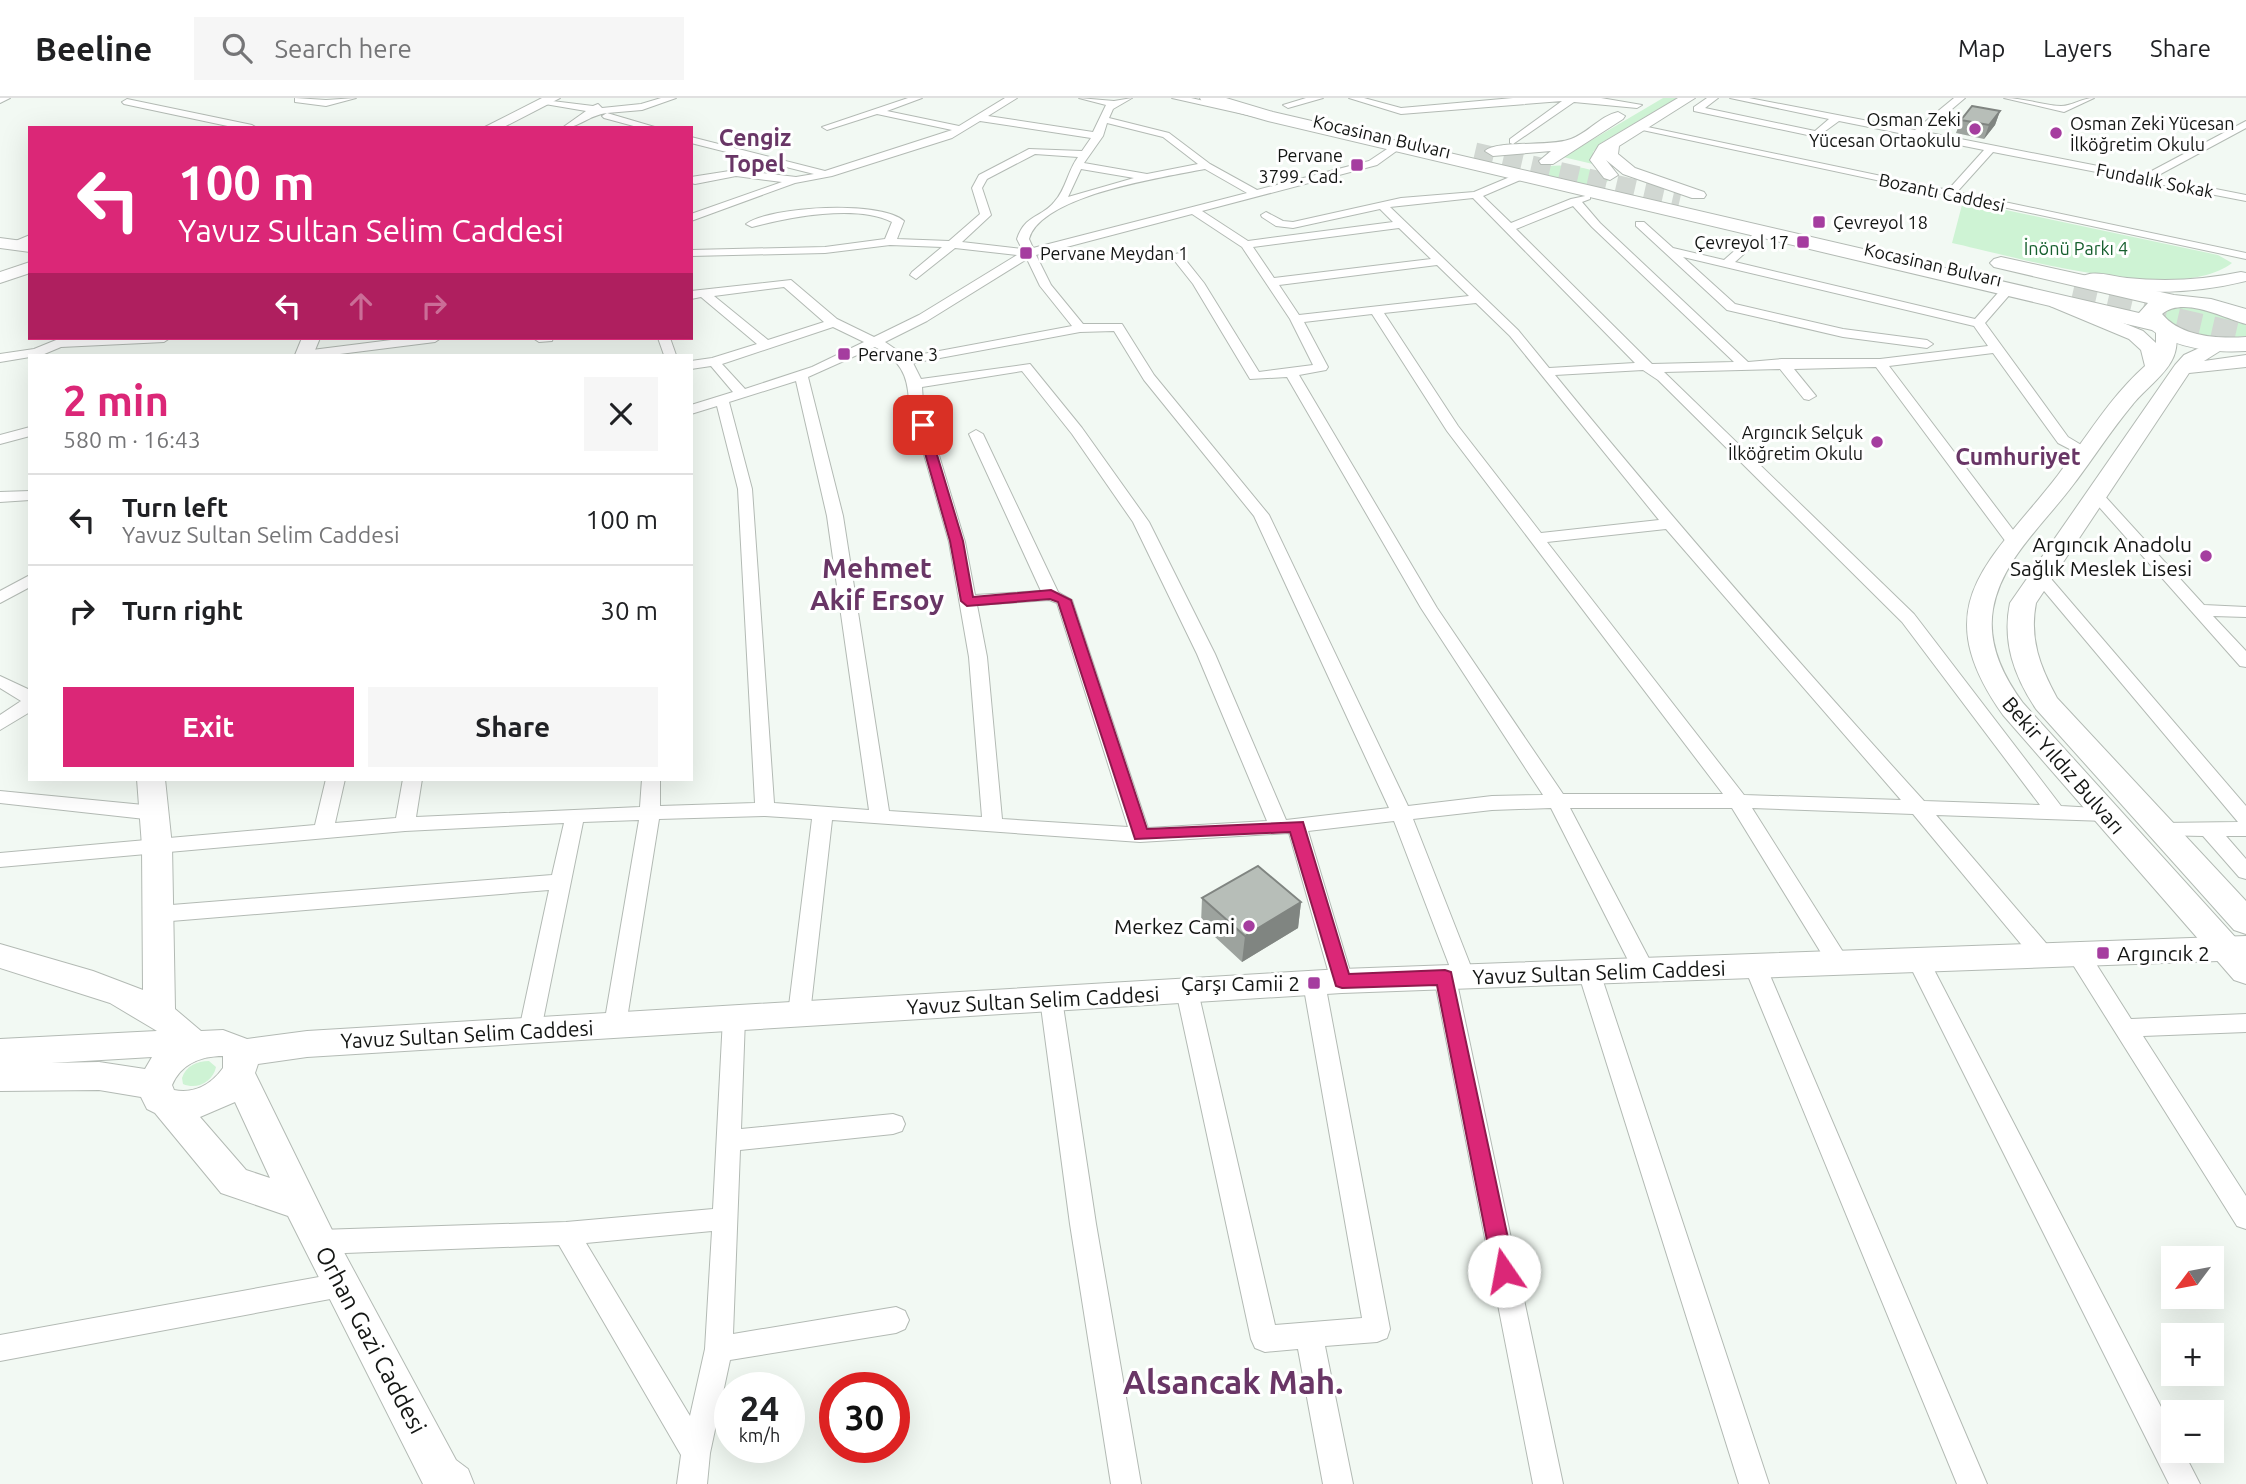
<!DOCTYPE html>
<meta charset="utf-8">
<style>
body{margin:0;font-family:Ubuntu,sans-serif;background:#f6f6f6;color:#202124;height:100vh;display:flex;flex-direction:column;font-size:26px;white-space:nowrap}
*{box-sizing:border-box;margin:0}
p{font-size:23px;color:#757577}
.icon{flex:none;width:38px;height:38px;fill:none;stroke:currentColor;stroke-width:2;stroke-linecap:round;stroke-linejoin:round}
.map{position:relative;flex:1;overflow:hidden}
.panel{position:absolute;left:28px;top:256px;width:665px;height:427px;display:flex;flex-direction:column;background:#fff;border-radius:0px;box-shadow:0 7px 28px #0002}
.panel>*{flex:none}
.banner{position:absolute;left:28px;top:28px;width:665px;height:214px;border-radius:0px;box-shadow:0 7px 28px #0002;background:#db2777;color:#fff;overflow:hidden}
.needle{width:46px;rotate:238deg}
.tools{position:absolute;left:2161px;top:1148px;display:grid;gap:14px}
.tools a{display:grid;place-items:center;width:63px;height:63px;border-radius:0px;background:#fff;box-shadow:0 7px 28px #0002;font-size:35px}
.speed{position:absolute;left:714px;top:1274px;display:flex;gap:14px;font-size:35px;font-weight:700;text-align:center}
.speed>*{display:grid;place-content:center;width:91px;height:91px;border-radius:50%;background:#fff;box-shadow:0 7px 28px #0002;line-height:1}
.speed small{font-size:18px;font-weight:400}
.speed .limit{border:10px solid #d22;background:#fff;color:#111}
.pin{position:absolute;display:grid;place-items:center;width:60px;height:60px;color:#fff;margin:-30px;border-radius:14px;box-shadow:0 4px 10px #0006}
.me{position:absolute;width:77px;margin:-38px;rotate:348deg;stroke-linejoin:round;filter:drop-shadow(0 0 5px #0008)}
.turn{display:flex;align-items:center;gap:24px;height:147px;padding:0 35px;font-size:32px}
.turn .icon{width:91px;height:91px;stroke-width:2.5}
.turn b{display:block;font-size:49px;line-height:60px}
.lanes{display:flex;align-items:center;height:66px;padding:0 35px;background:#0003;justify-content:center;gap:35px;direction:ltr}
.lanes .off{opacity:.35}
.round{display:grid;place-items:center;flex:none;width:74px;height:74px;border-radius:0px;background:#f6f6f6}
.head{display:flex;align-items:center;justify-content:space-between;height:119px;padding:0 35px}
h1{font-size:42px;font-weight:700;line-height:52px;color:#db2777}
.cta{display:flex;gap:14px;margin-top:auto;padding:14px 35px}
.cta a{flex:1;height:80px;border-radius:0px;background:#db2777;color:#fff;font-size:28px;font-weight:700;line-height:80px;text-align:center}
.cta a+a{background:#f6f6f6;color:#202124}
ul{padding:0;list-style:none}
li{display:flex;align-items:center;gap:21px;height:91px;padding:0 35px;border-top:2px solid #e0e0e0}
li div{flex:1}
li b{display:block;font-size:26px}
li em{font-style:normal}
header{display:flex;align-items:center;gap:42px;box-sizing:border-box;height:98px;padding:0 35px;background:#fff;border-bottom:2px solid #e0e0e0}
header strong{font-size:33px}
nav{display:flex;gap:38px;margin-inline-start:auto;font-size:24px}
.search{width:490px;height:63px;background:#f6f6f6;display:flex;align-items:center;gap:18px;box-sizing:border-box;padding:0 24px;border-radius:0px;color:#757577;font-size:26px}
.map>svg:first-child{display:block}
</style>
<header>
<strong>Beeline</strong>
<div class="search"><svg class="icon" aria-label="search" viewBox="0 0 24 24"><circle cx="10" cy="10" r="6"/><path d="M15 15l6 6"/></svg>Search here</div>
<nav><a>Map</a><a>Layers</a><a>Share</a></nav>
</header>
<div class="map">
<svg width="2246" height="1386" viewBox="0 0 2246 1386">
<rect width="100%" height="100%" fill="#f2f9f3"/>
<path fill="#cef3d4" d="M1663,0H1677L1601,45L1593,54L1597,67L1563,59Z
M1549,68C1568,66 1589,70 1606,77L1608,83C1593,92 1554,86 1542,73Z
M1963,103L2218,157L2232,165C2178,207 2016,159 1952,145Z
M2182,209H2197L2242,223L2246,226V238L2215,241L2175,230L2163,217L2170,211Z
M209,963L216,969C213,984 197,992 183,986L182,980C186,968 197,963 209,963Z"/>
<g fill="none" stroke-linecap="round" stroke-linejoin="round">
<path stroke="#d1d7d2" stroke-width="19" stroke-dasharray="19 10" stroke-linecap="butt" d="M1475,54L1680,101"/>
<path stroke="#d1d7d2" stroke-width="24" stroke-dasharray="24 12" stroke-linecap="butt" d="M2072,198L2246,238"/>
<defs>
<path id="street" d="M0,0H10L0,5Z
M295,0L326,2L356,0L326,8L295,4Z
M661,0H676L642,12L607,15L658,30H641L604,20L602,18L607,15C589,17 579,30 562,30L586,13L539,5L544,2L593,8L598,6L602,10L641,6Z
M908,0H922L887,13L959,28L1005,0H1017L988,18L1093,34L1106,7L1079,0L1114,3L1132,0L1113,11L1109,20L1169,35L1210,66L1257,92L1369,63L1393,47L1402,49L1377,67L1202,113L1248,143L1393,124L1380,111L1293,130L1276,128L1262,119L1261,117L1266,114L1283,123L1293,124L1401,100L1474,94L1517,76H1525V80L1483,98L1511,125L1571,101L1590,97V101L1582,104L1600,125L1748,264L1782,261H1880L1988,248L1974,228L1683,159L1735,206L1843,231L1927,242L1933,246L1927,250L1843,239L1727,212L1636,128V124H1644L1673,150L1724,162L1758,132H1766V136L1735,164L1975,221L2004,188H2012V194L1985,225L2068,339L2093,354L2091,357H2081L2058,345L1993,255L1889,268L2023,445L2015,450L2009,448L1876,269L1794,271L1816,298L1809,302L1804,301L1780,271L1664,274L1914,516L2061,708L2113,711L2116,716L2113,721L2106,723L1936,717L2051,851L2054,857L2051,863L2043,865L2035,863L1913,716L1752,710L1850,865L1847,871L1839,873L1831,871L1732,710H1570L1655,872L1652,878L1644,880L1636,878L1551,710L1492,712L1413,721L1475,879L1472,885L1464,887L1457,885L1563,1386H1533L1434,879L1437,873L1451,872L1394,723L1308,733L1353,883L1350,889L1342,891L1334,889L1331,883L1289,735L1140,744L832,722L810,916L807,922L799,925L791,922L788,916L812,721L765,718L659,721L626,927L623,933L615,936L607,933L604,927L639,722L583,724L541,932L538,938L530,941L522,938L519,932L549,792L159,824L152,821L148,816L152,811L159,808L552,777L564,725L405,733L0,769V755L315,727L326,681H345L335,725L396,720L403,681H422L416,719L640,709L642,681H660V708L755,705L738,391L717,308L691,316V307L733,294L711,268L691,271V263L712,260L757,246L701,199L691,201V193L791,182L837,221L874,239L919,217L1017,157L955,150L916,181L910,177L912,174L942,149L890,147L825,155L691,158V152L825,149L885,141L892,124C856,106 790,119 752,129L746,126C771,108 880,102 904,123L897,141L949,143L980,116L972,90L979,77L1029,51L1082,53L1091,40L980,23L952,40L832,78L795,85L691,123V116L782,84L736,78L695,86L691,85V79L736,72L796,79L814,76L691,45V39L825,73L952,32L877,16L827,32L822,29ZM1107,25L1163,39L1198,66L1147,76L1084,65L1103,38ZM1035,56L1078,59C1068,72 1066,91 1055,103C1042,120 1025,116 1017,141L1022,151L962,144L991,117L982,90L987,81ZM1081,71L1134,80L1068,99ZM1205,71L1247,95L1033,150L1029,141C1041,97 1164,79 1205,71ZM1473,100L1635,265L1549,270L1518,232L1390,109ZM1573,108L1592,129L1734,264L1652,266L1516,131ZM1192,116L1242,149L1290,221L1313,267L1259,274L1204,185L1180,155L1170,157L1193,186L1250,281L1287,279L1421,510L1543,697L1492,698L1408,708L1269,417L1154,277L1122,226H1083L1051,187L1036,157ZM1399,130L1431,161L1274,180L1253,149ZM1027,161L1040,188L1072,228L907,259L885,244L927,223ZM1437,167L1469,198L1299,217L1279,187ZM784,189L824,224L768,242L714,198ZM1476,205L1510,238L1659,422L1541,435L1458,328L1384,215ZM1372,216L1447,333L1723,696H1563L1437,510L1299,277L1326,272L1328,269L1304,224ZM833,229L864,244L812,269L745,291L722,266ZM1114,233L1144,282L1254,418L1389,710L1286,722L1215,556L1149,424L1082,330L1030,266L921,281L913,265L1080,234ZM875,249C900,262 908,276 909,304L949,444L969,559L982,719L889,713L843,418L808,279ZM1643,272L1658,282L1902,524L2040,707L1924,703C1798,564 1674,423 1555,277ZM1022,273L1072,336L1133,424L1197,556L1267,723L1148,730L1072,502L1058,494L983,336L976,332L969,336L1041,493L975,497L965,444L923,304L922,289ZM796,283L827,418L869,712L774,705L752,391L729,304ZM1666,431L1901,702L1744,697L1547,444ZM1049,502L1057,505L1128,729L1002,721L987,559L977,507Z
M1172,0H1191L1266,17L1261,20Z
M1306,0H1323L1288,10L1283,7Z
M1349,0H1364L1401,10L1513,0H1601L1642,7L1637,10L1574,4L1513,46L1510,45V41L1562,3L1401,16Z
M1707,0H1718L1705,10L1815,33L1829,21L1730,0H1749L1915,32L1954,0H1965L1925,34L2144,77L2246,23V30L2155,79L2246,97V103L1993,54L1957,94L2246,155V161L1633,30L1638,27L1948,92L1984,52L1839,23L1817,39L1694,13V9Z
M2004,0C2024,0 2042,7 2061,8C2072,8 2082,0 2094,0L2064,14Z
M127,1L252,27L257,30H237L124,6L122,4Z
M30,137V144L12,150L6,147Z
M61,240H170L164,244L61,249L42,257L0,264V256L34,251Z
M407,240H441L435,244L332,257H298L304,253Z
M533,240H553L552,243L539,244Z
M658,240H670L676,257H664Z
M30,329V338L0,346V337Z
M30,393V402L0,404V394Z
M2097,393L2102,395L2204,507L2246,509V519L2213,518L2246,553V569L2240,568L2092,401L2089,398L2092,395Z
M2040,473L2046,475L2246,708V738H2226L2246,761V781L2239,779L2203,738L2154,737L2151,732L2154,727L2161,725L2238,724L2034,481L2032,478Z
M30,477V489L0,505V493Z
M0,578L30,592V614L0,632V617L21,603L0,590Z
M0,693L154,708L161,710L164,715L161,720L154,722L0,705Z
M2078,848L2086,850L2131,921L2246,916V934L2143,938L2246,1098V1131L2237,1128L2070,862L2067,856L2070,850Z
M1918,854L1926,856L1929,862L2174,1334V1353H2183L2200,1386H2169L1907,862L1910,856Z
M1755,860L1763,862L1766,868L1987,1386H1957L1744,868L1747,862Z
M1589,866L1597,868L1600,874L1769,1386H1739L1578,874L1581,868Z
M1314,877L1322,879L1325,885L1390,1231L1387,1240L1377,1244L1325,1248L1353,1386H1323L1298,1251L1265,1254L1255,1250L1251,1241L1176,893L1179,887L1187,884L1195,887L1198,893L1275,1227L1362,1220L1303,885L1306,879Z
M1051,892L1059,895L1062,901L1096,1126L1141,1386H1111L1070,1126L1040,901L1043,895Z
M734,911L742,914L745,920L741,1031L893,1016L902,1019L905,1026L902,1033L893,1036L740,1052L733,1236L896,1209L905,1213L909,1222L905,1231L896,1235L730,1262L710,1355L707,1386H677L681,1357L559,1147L319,1156L310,1152L306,1144L310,1136L319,1132L566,1124L713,1111L723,920L726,914ZM712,1133L705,1251L690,1318L586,1145Z
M341,1175L350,1178L354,1187L350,1196L341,1199L0,1263V1237Z"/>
<path id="secondary" d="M542,0H560L502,30H483Z
M0,140L30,144V154L0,150Z
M30,164V175L0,185V174Z
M302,240H320L313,257H295Z
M137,681H165L172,748L175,911L201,933L223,932L247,941L307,933L1342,871L2246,838V862L1342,895L307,959L258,966L255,975L332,1132L456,1362L468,1371L474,1386H423L288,1118L221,1095L155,1015L147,1011L141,999L99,992L0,993V941L157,933L110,905L0,870V846L93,873L143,892L142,748ZM223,958V970C211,987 194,996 174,992L172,987C181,966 201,958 223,958ZM152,959L145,971L99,964L51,965ZM235,1004L270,1080L246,1072L200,1019Z"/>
<path id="primary" d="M1678,0H1695L1619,48L1618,56L1635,70L1704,94L1706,97L1704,100H1692L1623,76L1606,62L1618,77L1610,82L1604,80L1590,62L1599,47Z
M1618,14L1625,18L1623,21L1553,66H1541L1539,63L1551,53L1493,58L1485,53C1497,42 1551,49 1571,41C1588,35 1600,18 1618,14Z
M2241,174L2246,175V183C2193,196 2136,198 2083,185L2080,181C2089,170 2114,179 2127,180C2165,184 2203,182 2241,174Z
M2057,198L2143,233L2156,245V231L2159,227H2173C2179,236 2177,253 2172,262C2164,278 2144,292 2133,306C2111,332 2093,361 2073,387C2044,426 2002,461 1993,511C1987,546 2003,578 2023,605L2246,851V886L2234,882L2003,617C1924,505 1990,465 2058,377C2086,340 2110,299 2145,268L2141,252L2129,241L2050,208L2048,204L2050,200Z
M2221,240L2228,242L2231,246L2204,263L2246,257V269L2189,275L2036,505C2029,541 2040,569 2057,600L2246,803V836L2234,832L2036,611C2014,578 2002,544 2010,505L2175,267L2184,257Z"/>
<path id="highway" d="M1200,0H1226L1273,14L2139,215L2148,205L1994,169L1990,165L1994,161L2001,159L2174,197L2211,201L2246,211V226C2223,220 2184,198 2162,216C2181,239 2218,241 2246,239V253C2216,255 2177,251 2152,232L1268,23L1202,4Z"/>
</defs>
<use href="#street" stroke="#b3bab4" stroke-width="2"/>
<use href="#secondary" stroke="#b3bab4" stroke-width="2"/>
<use href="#primary" stroke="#b3bab4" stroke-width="2"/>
<use href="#highway" stroke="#b3bab4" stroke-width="2"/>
<use href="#street" fill="#fff" fill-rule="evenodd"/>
<use href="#secondary" fill="#fff" fill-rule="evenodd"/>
<use href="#primary" fill="#fff" fill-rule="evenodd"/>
<use href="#highway" fill="#fff" fill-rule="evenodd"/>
</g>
<path fill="#9da39e" d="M2000,13L1995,27L1984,41L1956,35L1961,22Z
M1202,800L1301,804L1298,830L1242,864L1201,826Z"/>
<path fill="#808581" d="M2000,13L1995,27L1984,41L1989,27Z
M1301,804L1298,830L1242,864L1245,838Z"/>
<path fill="#b7beb8" stroke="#808581" stroke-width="2" d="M1972,8L2000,13L1989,27L1961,22Z
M1258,768L1301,804L1245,838L1202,800Z"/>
<path fill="#db2777" stroke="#8e194d" stroke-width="2" d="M923,324L928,327L963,443L973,499L1051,492L1071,502L1147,731L1303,724L1349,876L1445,872L1451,874L1515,1173L1512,1180L1504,1183L1497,1180L1493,1173L1437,887L1342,890L1336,888L1290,734L1135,741L1058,504L1050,501L967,508L961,503L950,443L917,327Z"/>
<g fill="#a53d9f" stroke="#fff" stroke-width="2.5">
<circle cx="1975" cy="31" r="7"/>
<circle cx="2056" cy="35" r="7"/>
<rect x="1350" y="60" width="14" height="14" rx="3.5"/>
<rect x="1812" y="117" width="14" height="14" rx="3.5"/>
<rect x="1796" y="137" width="14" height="14" rx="3.5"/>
<rect x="1019" y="148" width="14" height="14" rx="3.5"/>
<rect x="837" y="249" width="14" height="14" rx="3.5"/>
<circle cx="1877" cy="344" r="7"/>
<circle cx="2206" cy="458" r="7"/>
<circle cx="1249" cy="828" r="7"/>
<rect x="2096" y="848" width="14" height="14" rx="3.5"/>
<rect x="1307" y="878" width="14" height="14" rx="3.5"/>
</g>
<g text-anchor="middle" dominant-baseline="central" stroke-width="6" stroke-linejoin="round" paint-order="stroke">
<g font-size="18" fill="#141614" stroke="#fff" text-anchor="end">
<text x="1961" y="21">Osman Zeki<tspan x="1961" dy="21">Yücesan Ortaokulu</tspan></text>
<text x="2070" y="25" text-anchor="start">Osman Zeki Yücesan<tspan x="2070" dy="21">İlköğretim Okulu</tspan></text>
<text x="1343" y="57">Pervane<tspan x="1343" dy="21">3799. Cad.</tspan></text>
<text x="1833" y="124" text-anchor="start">Çevreyol 18</text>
<text x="1789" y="144">Çevreyol 17</text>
<text x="1040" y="155" text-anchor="start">Pervane Meydan 1</text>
<text x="858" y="256" text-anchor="start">Pervane 3</text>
<text x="1863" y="334">Argıncık Selçuk<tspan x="1863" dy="21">İlköğretim Okulu</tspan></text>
</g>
<g font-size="18" fill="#141614" stroke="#fff">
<text transform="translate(1382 38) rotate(13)">Kocasinan Bulvarı</text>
<text transform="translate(2155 82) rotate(11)">Fundalık Sokak</text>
<text transform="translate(1942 94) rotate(12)">Bozantı Caddesi</text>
<text transform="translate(1933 166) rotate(13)">Kocasinan Bulvarı</text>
</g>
<g font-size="18" fill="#165f2e" stroke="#fff">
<text x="2076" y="150">İnönü Parkı 4</text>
</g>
<g font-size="21" fill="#141614" stroke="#fff" text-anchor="end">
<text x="2192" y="446">Argıncık Anadolu<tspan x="2192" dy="24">Sağlık Meslek Lisesi</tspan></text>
<text x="1235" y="828">Merkez Cami</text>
<text x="2117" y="855" text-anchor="start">Argıncık 2</text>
<text x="1300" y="885">Çarşı Camii 2</text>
</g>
<g font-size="21" fill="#141614" stroke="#fff">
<text transform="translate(2064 667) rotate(49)">Bekir Yıldız Bulvarı</text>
<text transform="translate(1599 874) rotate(-2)">Yavuz Sultan Selim Caddesi</text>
<text transform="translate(1033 902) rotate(-3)">Yavuz Sultan Selim Caddesi</text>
<text transform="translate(467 936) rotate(-3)">Yavuz Sultan Selim Caddesi</text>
</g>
<g font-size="23" font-weight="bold" fill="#693666" stroke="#fff">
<text x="755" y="39">Cengiz<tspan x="755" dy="26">Topel</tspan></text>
<text x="2018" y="358">Cumhuriyet</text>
</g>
<g font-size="24" fill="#141614" stroke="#fff">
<text transform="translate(371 1242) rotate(62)">Orhan Gazi Caddesi</text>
</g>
<g font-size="28" font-weight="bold" fill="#693666" stroke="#fff">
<text x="877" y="469">Mehmet<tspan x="877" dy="32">Akif Ersoy</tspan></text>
</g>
<g font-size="33" font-weight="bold" fill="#693666" stroke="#fff">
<text x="1233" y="1283">Alsancak Mah.</text>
</g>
</g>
</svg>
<div class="tools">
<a><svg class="needle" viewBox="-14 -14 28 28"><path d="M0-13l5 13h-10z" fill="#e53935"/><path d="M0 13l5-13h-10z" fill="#757577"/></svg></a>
<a>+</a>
<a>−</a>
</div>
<div class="speed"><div>24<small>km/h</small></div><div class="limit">30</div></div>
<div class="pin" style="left:923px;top:327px;background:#d93025"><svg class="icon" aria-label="arrive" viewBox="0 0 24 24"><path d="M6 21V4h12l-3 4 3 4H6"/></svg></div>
<svg class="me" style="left:1504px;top:1173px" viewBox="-20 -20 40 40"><circle r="19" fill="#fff"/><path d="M0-13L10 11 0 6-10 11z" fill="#db2777"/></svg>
<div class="banner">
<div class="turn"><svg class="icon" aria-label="left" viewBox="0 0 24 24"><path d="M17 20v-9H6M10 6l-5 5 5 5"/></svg><div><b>100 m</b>Yavuz Sultan Selim Caddesi</div></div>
<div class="lanes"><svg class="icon" aria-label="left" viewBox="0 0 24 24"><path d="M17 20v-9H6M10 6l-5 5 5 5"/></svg><svg class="icon off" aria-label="ahead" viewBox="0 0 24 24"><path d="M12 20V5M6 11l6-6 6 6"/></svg><svg class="icon off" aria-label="right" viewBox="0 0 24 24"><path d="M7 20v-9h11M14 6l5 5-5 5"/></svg></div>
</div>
<section class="panel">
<div class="head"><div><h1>2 min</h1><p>580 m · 16:43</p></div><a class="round"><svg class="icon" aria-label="close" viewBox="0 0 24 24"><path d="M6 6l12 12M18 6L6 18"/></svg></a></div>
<ul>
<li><svg class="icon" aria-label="left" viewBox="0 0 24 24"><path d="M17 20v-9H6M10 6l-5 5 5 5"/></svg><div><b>Turn left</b><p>Yavuz Sultan Selim Caddesi</p></div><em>100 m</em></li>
<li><svg class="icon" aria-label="right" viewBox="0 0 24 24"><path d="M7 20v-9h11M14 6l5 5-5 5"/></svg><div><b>Turn right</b></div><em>30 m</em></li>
</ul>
<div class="cta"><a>Exit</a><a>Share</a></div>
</section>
</div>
